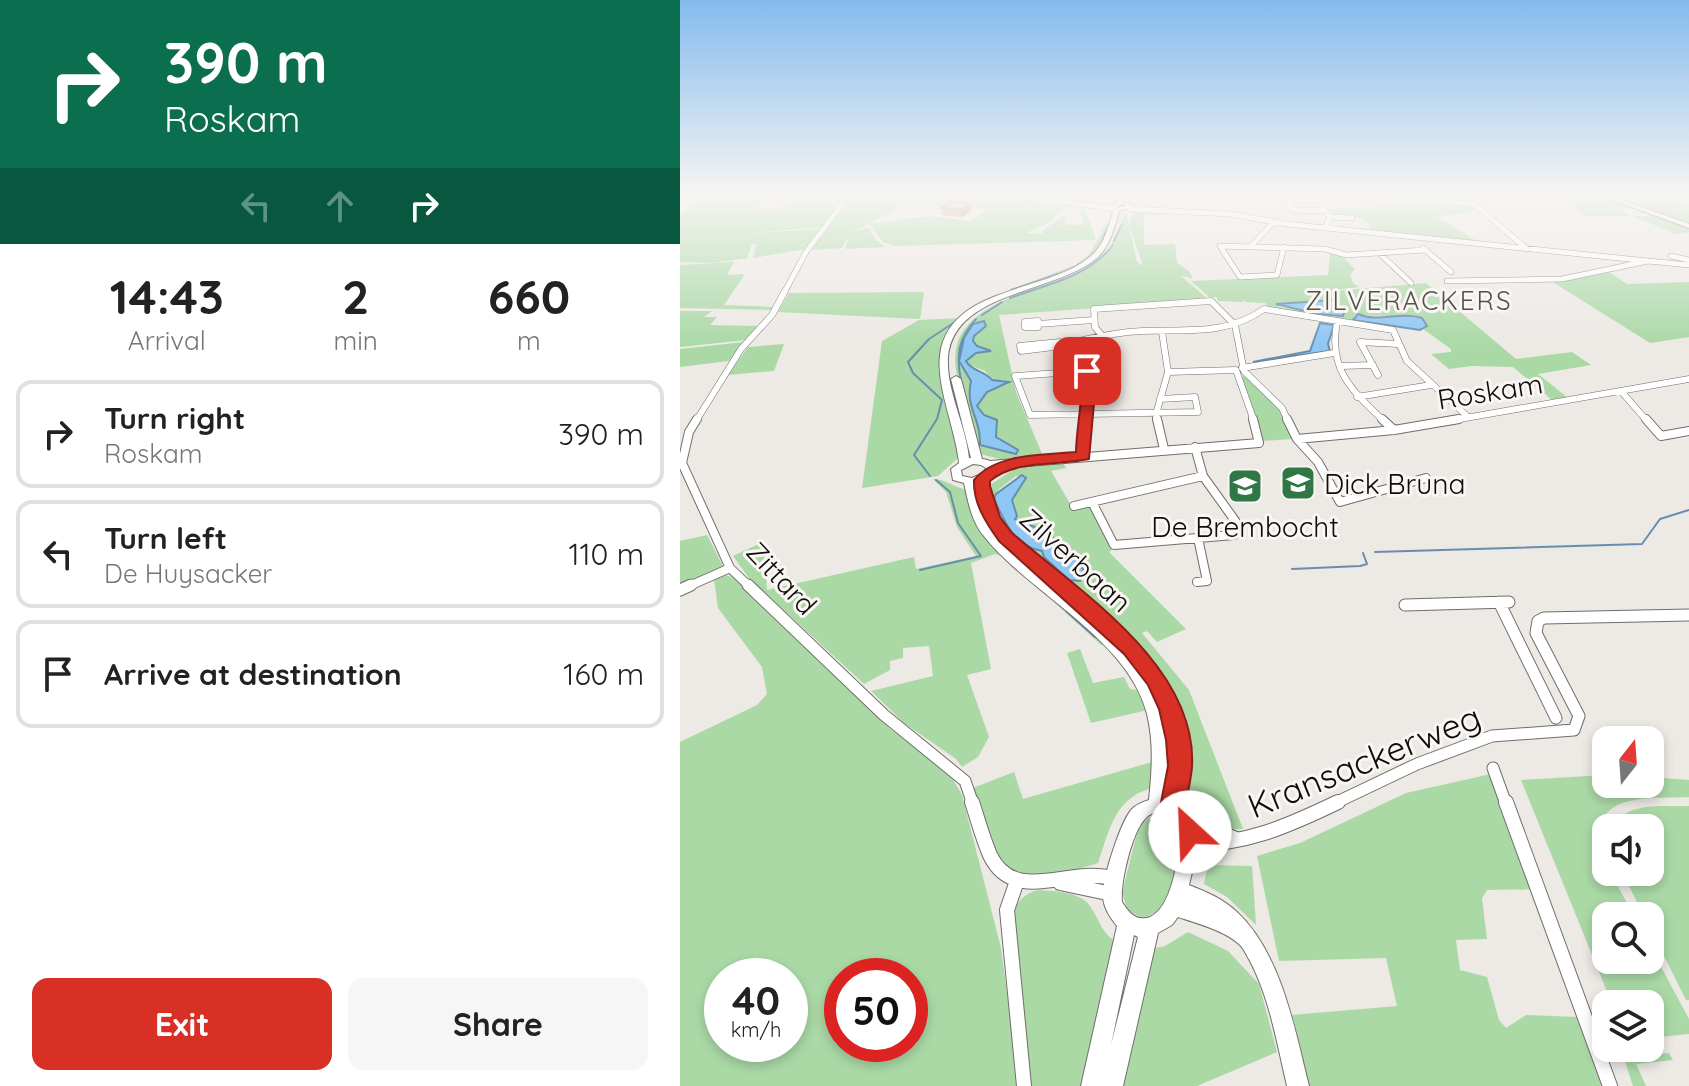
<!DOCTYPE html>
<style>
body{margin:0;font-family:Quicksand,sans-serif;background:#f6f6f6;color:#222;height:100vh;display:flex;flex-direction:column;font-size:30px;white-space:nowrap}
*{box-sizing:border-box;margin:0}
p{font-size:26px;color:#767676}
.icon{flex:none;width:44px;height:44px;fill:none;stroke:currentColor;stroke-width:2;stroke-linecap:round;stroke-linejoin:round}
.map{position:relative;flex:1;overflow:hidden}
.sheet{display:flex;flex-direction:column;background:#fff;width:680px}
.sheet>*{flex:none}
.hud{background:#0b6e4f;color:#fff;overflow:hidden}
.needle{width:52px;rotate:17deg}
.fabs{position:absolute;left:912px;top:726px;display:grid;gap:16px}
.fabs a{display:grid;place-items:center;width:72px;height:72px;border-radius:16px;background:#fff;box-shadow:0 4px 12px #0003;font-size:40px}
.speed{position:absolute;left:24px;top:958px;display:flex;gap:16px;font-size:40px;font-weight:700;text-align:center}
.speed>*{display:grid;place-content:center;width:104px;height:104px;border-radius:50%;background:#fff;box-shadow:0 4px 12px #0003;line-height:1}
.speed small{font-size:20px;font-weight:400}
.speed .limit{border:12px solid #d22;background:#fff;color:#111}
.pin{position:absolute;display:grid;place-items:center;width:68px;height:68px;color:#fff;margin:-34px;border-radius:16px;box-shadow:0 4px 12px #0006}
.me{position:absolute;width:88px;margin:-44px;rotate:335deg;stroke-linejoin:round;filter:drop-shadow(0 0 6px #0008)}
.turn{display:flex;align-items:center;gap:28px;height:168px;padding:0 32px;font-size:36px}
.turn .icon{width:104px;height:104px;stroke-width:2.5}
.turn b{display:block;font-size:56px;line-height:68px}
.lanes{display:flex;align-items:center;height:76px;padding:0 32px;background:#0003;justify-content:center;gap:40px;direction:ltr}
.lanes .off{opacity:.35}
.eta{display:flex;justify-content:space-evenly;align-items:center;height:136px;text-align:center}
.eta b{font-size:48px;font-weight:800;line-height:56px}
.cta{display:flex;gap:16px;margin-top:auto;padding:16px 32px}
.cta a{flex:1;height:92px;border-radius:16px;background:#d93025;color:#fff;font-size:32px;font-weight:800;line-height:92px;text-align:center}
.cta a+a{background:#f6f6f6;color:#222}
ul{padding:0;list-style:none}
li{display:flex;align-items:center;gap:24px;height:108px;margin:0 16px 12px;padding:0 16px;border:4px solid #e0e0e0;border-radius:16px}
li div{flex:1}
li b{display:block;font-size:30px}
li em{font-style:normal}
main{display:flex;flex:1;min-height:0}
.map>svg:first-child{display:block}
</style>
<main>
<section class="sheet">
<div class="hud">
<div class="turn"><svg class="icon" aria-label="right" viewBox="0 0 24 24"><path d="M7 20v-9h11M14 6l5 5-5 5"/></svg><div><b>390 m</b>Roskam</div></div>
<div class="lanes"><svg class="icon off" aria-label="left" viewBox="0 0 24 24"><path d="M17 20v-9H6M10 6l-5 5 5 5"/></svg><svg class="icon off" aria-label="ahead" viewBox="0 0 24 24"><path d="M12 20V5M6 11l6-6 6 6"/></svg><svg class="icon" aria-label="right" viewBox="0 0 24 24"><path d="M7 20v-9h11M14 6l5 5-5 5"/></svg></div>
</div>
<div class="eta">
<div><b>14:43</b><p>Arrival</p></div>
<div><b>2</b><p>min</p></div>
<div><b>660</b><p>m</p></div>
</div>
<ul>
<li><svg class="icon" aria-label="right" viewBox="0 0 24 24"><path d="M7 20v-9h11M14 6l5 5-5 5"/></svg><div><b>Turn right</b><p>Roskam</p></div><em>390 m</em></li>
<li><svg class="icon" aria-label="left" viewBox="0 0 24 24"><path d="M17 20v-9H6M10 6l-5 5 5 5"/></svg><div><b>Turn left</b><p>De Huysacker</p></div><em>110 m</em></li>
<li><svg class="icon" aria-label="arrive" viewBox="0 0 24 24"><path d="M6 21V4h12l-3 4 3 4H6"/></svg><div><b>Arrive at destination</b></div><em>160 m</em></li>
</ul>
<div class="cta"><a>Exit</a><a>Share</a></div>
</section>
<div class="map">
<svg width="1009" height="1086" viewBox="0 0 1009 1086">
<rect width="100%" height="100%" fill="#ede9e5"/>
<path fill="#aad9a6" fill-rule="evenodd" d="M30,194H86L76,210H99L117,194H156L162,198L143,227L71,233L142,229L126,249L73,258L76,244L53,245L72,244L67,258L32,263L0,262V214Z
M164,194L233,196L242,194L172,233L188,227L196,240L205,247L165,249L170,234L162,248L132,250L165,202L167,197Z
M247,194H289L266,207L229,205L196,221Z
M294,194L391,204L368,223L346,233L363,234V230L385,215L386,225H404L399,204L403,205L416,240L214,246L203,242L190,224L250,216L290,221L310,209L271,208Z
M927,194H993L1009,205V223Z
M936,201L953,208L937,209L952,216H976L1009,228V232L996,234L952,216H905L888,202Z
M792,203L801,210L757,217L800,243L691,231C688,214 669,217 655,216L650,209Z
M453,212L500,214L464,215V245L495,244L497,263L510,272L513,279L500,275L529,300L319,315L336,392L363,456L328,461L300,454C269,355 247,325 363,285C384,278 408,271 424,255C434,244 439,224 446,213L457,262L463,266L449,224ZM303,321L306,326L294,336L293,341L297,346L310,350L288,357L287,364L305,371L312,380L326,381L328,384L307,392L297,406L304,415L317,420L316,437L338,450L334,454L300,445C301,418 285,408 291,381L280,365C279,349 285,324 303,321Z
M427,223C440,260 359,280 335,290C320,296 298,306 285,316C276,323 270,337 263,346L278,458L258,476L182,488L202,341L239,320L280,318L315,296L395,265L409,255Z
M650,253L662,256L675,269L670,275L673,283L679,287L641,292L746,283L836,359L892,352L911,365L858,374L887,397L872,400L833,367L792,366L769,369L751,354L771,352V349L743,329L747,327L744,324L708,316L675,315L673,320L682,323L590,309L585,303L564,302L567,298L562,302L538,301L537,297H529L511,281L648,275ZM644,300L657,305L655,309L663,313L654,317L600,307L597,303Z
M54,262L47,275L65,274L44,305L94,307L92,310L0,308V265Z
M929,272L947,284L1009,282V337L970,343L871,281Z
M244,292L240,319L98,312L109,293Z
M0,311H32L24,317H37L30,325L80,326L66,340L0,347Z
M64,342L49,361L0,367V349Z
M104,344L94,371L48,375L68,347Z
M565,376L599,407L613,439L581,441L561,377Z
M381,459L386,468L371,471L392,507L409,504L432,550L429,552L506,629L477,642L467,631L462,633L509,690L563,829H531L525,812L508,795L512,746L506,716H501L475,670L328,536L315,519L308,488L310,485L337,467ZM336,476L346,478L332,500L335,519C349,525 380,535 383,553L393,555L404,571L389,580L364,557L363,552L322,520L314,499L318,490Z
M253,479C263,478 275,488 288,490L298,522L427,643L421,645L325,557L315,554L291,563L311,669L287,675L309,737L298,757L282,767L276,759L224,723L191,691L253,676L249,646L223,648V658L210,661V670L184,684L69,578L53,556L83,542L87,590L234,557L236,569L296,556L277,527L266,492Z
M27,535L43,566L0,587V541Z
M45,575L52,577L210,729L270,774L282,795L321,948L330,1014L336,1086H0V742L77,705L87,694L82,667L38,608L34,579ZM42,976H110V1044H42ZM162,976H230V1044H162Z
M400,649L413,683L444,677L450,689L458,690L468,710L411,723L387,653Z
M479,760L476,787C435,796 430,828 418,863C391,872 338,885 316,860C306,848 298,805 293,788L334,772L343,799Z
M811,774L855,889L807,890L802,898L807,939L776,940L780,970L807,977L819,1020L826,1028L846,1015L899,1017L922,1086H626L611,1015L717,1006L706,958L599,961L577,856L620,843L726,793Z
M926,775V784H970V777L1009,780V797C973,799 917,791 918,841C919,853 926,861 926,872H930L954,916H926V960H970V946L1009,1019V1034L970,1038V1004H932L841,780Z
M1009,806V1000H1006L970,928V916H964L942,872H970V828H933C944,801 984,807 1009,806Z
M477,813C491,814 498,819 501,834L488,901L484,909L463,918L448,911L442,893L459,825Z
M528,865L572,866L576,925L547,897L524,884Z
M359,890C376,891 403,892 412,909C423,927 421,932 440,945L403,1086H348L333,917C336,902 344,893 359,890Z
M508,932L548,951L579,984L597,1052L517,1086H435L466,950L485,946Z
M989,1053L993,1060L956,1064L966,1086H953L945,1061L950,1057Z"/>
<path fill="#8ec6f4" stroke="#688eae" stroke-width="2" d="M653,300L657,303L655,309L664,313L663,316L637,314L596,304Z
M678,314C698,323 721,311 742,318L747,326L740,330L673,320Z
M304,321L306,326L294,336L293,341L297,346L311,351L296,353L286,361C291,371 305,371 312,380L329,382L307,392L297,406L304,415L317,420L316,437L338,450L336,454L300,445C301,417 285,409 291,381L279,361L284,338L293,324Z
M640,323L654,325L648,344L650,351L573,362L630,351Z
M342,475L346,478L332,500L337,516L335,519C350,525 381,535 383,553L393,555L404,571L400,581L389,580L364,557L362,551C335,547 324,521 314,499L316,494Z"/>
<g fill="none" stroke-linecap="round" stroke-linejoin="round">
<path stroke="#688eae" stroke-width="2" d="M958,210L964,212
M966,212L975,216
M978,217L1001,225
M422,241L426,231
M434,241L442,224
M331,290L378,274
M330,298C367,284 407,278 433,245
M302,315L322,302
M281,381C276,356 278,338 296,319
M250,476L234,455L257,419L262,400L233,373L228,362L249,339L278,320
M336,540L361,562
M695,552L962,544L980,519L1009,510
M612,569L680,566L687,564L683,553
M240,570L301,556L278,523L270,492L256,480
M386,611L415,637"/>
<defs>
<path id="street-far4" d="M321,194L431,208
M744,200L794,204L847,249
M450,209L550,214L607,224L968,261
M612,210L609,200H638L650,217L645,228
M612,210L647,211
M650,217L672,218
M572,245L594,222
M540,246L645,249L666,255L745,250
M540,246L560,277L597,275L604,247
M743,248L771,272
M699,253L731,283
M991,256L1009,260
M767,281L882,279L968,261L1009,265
M104,293L126,252L161,206L164,196L158,194"/>
<path id="street-far3" d="M358,321V327H345V322Z
M657,322C648,369 671,390 704,421
M358,324L414,320
M423,337L415,327L414,309L531,301L555,325L564,371L602,408L608,421
M381,345L380,342L340,346L341,351L398,344
M661,366L693,365
M562,368L654,353
M407,371L335,376L350,415L518,412L515,397L480,399
M488,372L556,370L574,421
M698,375L680,342L718,344
M941,391L967,421
M677,397L751,385
M16,421L61,349L92,315L105,291
M404,421L409,381L399,341C420,336 441,332 462,331C506,329 546,336 584,309L713,330L727,361L788,417
M478,421L476,414L488,372L482,332
M768,421L1009,379"/>
<path id="street-far2" d="M17,419L9,432L2,463L50,568L70,587
M404,419V455
M477,419L484,449
M607,419L617,439L638,462L660,502L746,478
M702,419L714,430
M966,419L981,436L1009,431
M617,439L714,430L779,419
M310,465L579,443L573,419
M412,502L434,545L554,535L556,522L523,476L515,447
M394,506L523,476
M517,582L527,581L518,538
M7,587L50,568"/>
<path id="street-far1" d="M68,585L204,715L285,781L293,804
M0,590L11,585
M819,602L876,718
M725,605L829,602
M813,768L826,804
M653,804L737,764L812,736L894,730L899,716L856,633L858,621L864,618L1009,615"/>
<path id="street" d="M292,802C298,820 303,839 310,855C329,896 371,878 405,876C415,875 426,877 436,878
M826,802L930,1086
M510,832L541,833L556,839
M507,845C565,845 606,827 658,802
M337,881L327,910L344,1086
M380,883L432,894"/>
<path id="secondary" d="M441,194H447L441,205L435,208L446,206L443,204L446,202L455,207L438,211L439,213C434,228 430,246 418,257C378,293 273,291 268,357C266,391 286,425 289,458H291L271,379L276,376L281,379L302,459L308,460L317,467L314,476L307,479C313,525 334,540 368,567C420,611 484,654 501,724C508,751 504,778 501,804C527,821 515,860 509,885C527,892 543,899 557,912C601,953 615,1030 629,1086H607C597,1044 590,999 570,961C567,956 564,949 560,945C546,931 516,923 498,917L492,925L478,933L443,1086H401L437,926C431,919 424,908 423,898C421,882 441,820 452,809C457,804 463,802 469,800C472,770 474,743 467,714C448,638 348,593 303,535C291,520 288,501 284,483L273,480L271,469L279,463C276,430 256,387 260,355C269,283 375,294 415,252C425,242 428,226 433,213L428,208L437,203ZM293,464L301,465L306,468L305,472L292,478L282,476L281,470ZM301,506L311,526L324,542L312,530ZM447,653C474,685 485,710 489,752L481,712L463,673ZM477,812L489,815L499,823C502,845 493,914 466,918C454,920 448,911 442,902C440,883 452,832 465,819C470,814 471,814 477,812ZM454,935L458,937L431,1045Z
M916,194H926L1009,224V228Z"/>
</defs>
<use href="#street-far4" stroke="#706d6a" stroke-width="6"/>
<use href="#street-far3" stroke="#706d6a" stroke-width="7"/>
<use href="#street-far2" stroke="#706d6a" stroke-width="10"/>
<use href="#street-far1" stroke="#706d6a" stroke-width="13"/>
<use href="#street" stroke="#706d6a" stroke-width="16"/>
<use href="#secondary" stroke="#706d6a" stroke-width="2"/>
<use href="#street-far4" stroke="#fff" stroke-width="5"/>
<use href="#street-far3" stroke="#fff" stroke-width="6"/>
<use href="#street-far2" stroke="#fff" stroke-width="8"/>
<use href="#street-far1" stroke="#fff" stroke-width="11"/>
<use href="#street" stroke="#fff" stroke-width="14"/>
<use href="#secondary" fill="#fff" fill-rule="evenodd"/>
</g>
<path fill="#c79a72" d="M290,204L291,211L282,217L262,215L261,208Z"/>
<path fill="#a27d5c" d="M290,204L291,211L282,217L281,210Z"/>
<path fill="#e7b384" stroke="#a27d5c" stroke-width="2" d="M270,202L290,204L281,210L261,208Z"/>
<linearGradient id="sky" x2="0" y2="1"><stop stop-color="#84bbed"/><stop offset="0.56" stop-color="#f7f5f3"/><stop offset="1" stop-color="#f7f5f3" stop-opacity="0"/></linearGradient>
<rect width="1009" height="346" fill="url(#sky)"/>
<path fill="#d93025" stroke="#8d1f18" stroke-width="2" d="M407,367L411,369L416,381L409,459C378,466 336,459 310,481V486L320,517L332,533C399,591 518,666 512,767C511,779 508,791 506,803L514,809L523,832L519,840L510,844L500,840L494,824L483,816L480,808L488,766L486,740L479,709L468,685L444,654L319,541C306,523 293,503 294,480C316,453 364,455 396,452C396,430 405,389 400,371Z"/>
<defs>
<symbol id="school-square" viewBox="-11 -11 22 22"><rect x="-9" y="-9" width="18" height="18" rx="4" fill="#2f7845" stroke="#faf6f3"/><path d="M0-5L7-2L0 1L-7-2ZM-4 1L0 2.5L4 1V4Q0 6-4 4Z" fill="#fff"/></symbol>
</defs>
<g fill-rule="evenodd">
<use href="#school-square" x="598" y="463" width="40" height="40"/>
<use href="#school-square" x="545" y="466" width="40" height="40"/>
</g>
<g text-anchor="middle" dominant-baseline="central" stroke-width="6" stroke-linejoin="round" paint-order="stroke">
<g font-size="26" letter-spacing="2" fill="#524f4c" stroke="#faf6f3">
<text x="729" y="300">ZILVERACKERS</text>
</g>
<g font-size="28" fill="#0e0d0c" stroke="#faf6f3">
<text transform="translate(810 391) rotate(-9)">Roskam</text>
<text transform="translate(396 560) rotate(42)">Zilverbaan</text>
<text transform="translate(102 578) rotate(47)">Zittard</text>
</g>
<g font-size="28" fill="#0e0d0c" stroke="#faf6f3" text-anchor="start">
<text x="644" y="483">Dick Bruna</text>
<text x="565" y="526" text-anchor="middle">De Brembocht</text>
</g>
<g font-size="34" fill="#0e0d0c" stroke="#faf6f3">
<text transform="translate(684 761) rotate(-22)">Kransackerweg</text>
</g>
</g>
</svg>
<div class="fabs">
<a><svg class="needle" viewBox="-14 -14 28 28"><path d="M0-13l5 13h-10z" fill="#e53935"/><path d="M0 13l5-13h-10z" fill="#767676"/></svg></a>
<a><svg class="icon" aria-label="sound" viewBox="0 0 24 24"><path d="M4 9h4l5-4v14l-5-4H4zM17 9q2 3 0 6"/></svg></a>
<a><svg class="icon" aria-label="search" viewBox="0 0 24 24"><circle cx="10" cy="10" r="6"/><path d="M15 15l6 6"/></svg></a>
<a><svg class="icon" aria-label="layers" viewBox="0 0 24 24"><path d="M12 4l9 5-9 5-9-5zM3 14l9 5 9-5"/></svg></a>
</div>
<div class="speed"><div>40<small>km/h</small></div><div class="limit">50</div></div>
<div class="pin" style="left:407px;top:371px;background:#d93025"><svg class="icon" aria-label="arrive" viewBox="0 0 24 24"><path d="M6 21V4h12l-3 4 3 4H6"/></svg></div>
<svg class="me" style="left:510px;top:832px" viewBox="-20 -20 40 40"><circle r="19" fill="#fff"/><path d="M0-13L10 11 0 6-10 11z" fill="#d93025"/></svg>
</div>
</main>
